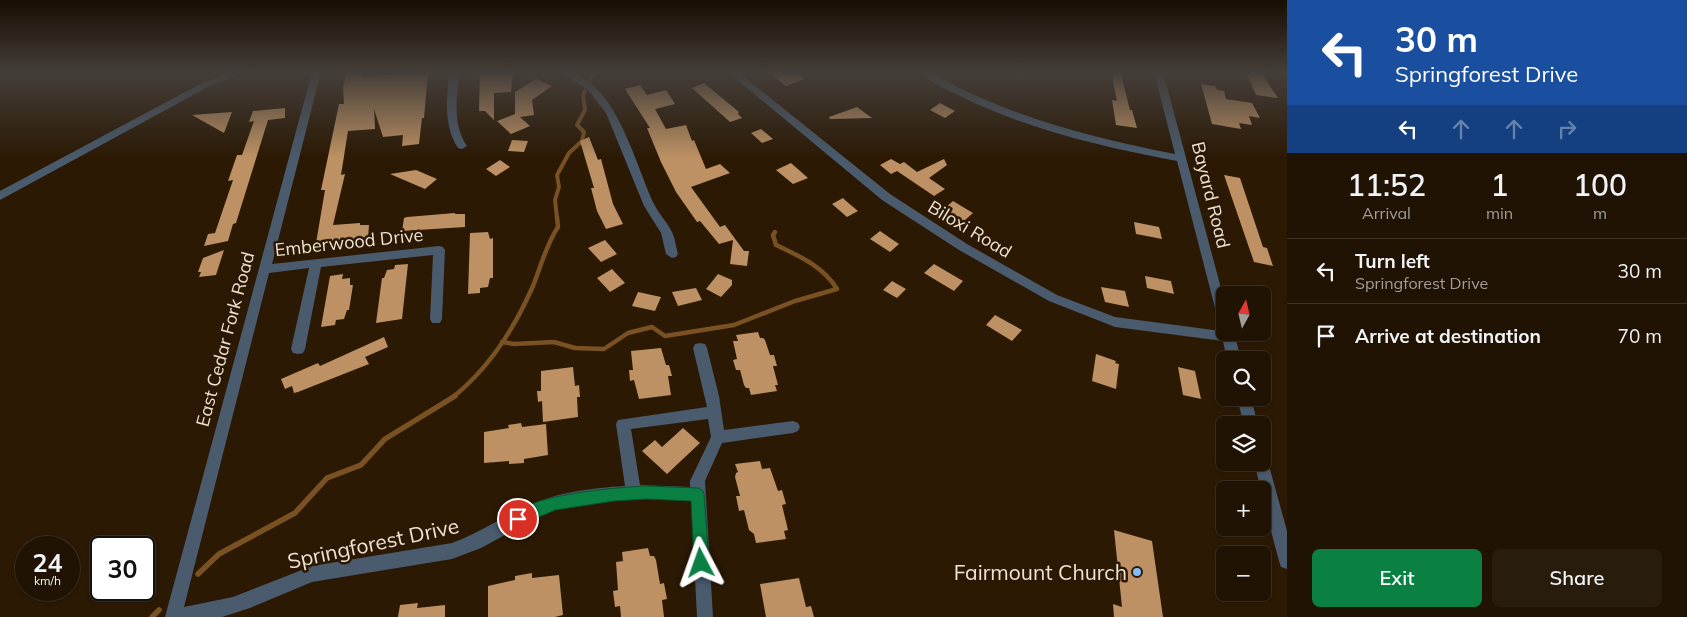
<!DOCTYPE html>
<meta charset="utf-8">
<style>
body{margin:0;font-family:Mulish,sans-serif;background:#281c0d;color:#f1f3f6;height:100vh;display:flex;flex-direction:column;font-size:19px;white-space:nowrap}
*{box-sizing:border-box;margin:0}
p{font-size:16px;color:#a29e9a}
.icon{flex:none;width:28px;height:28px;fill:none;stroke:currentColor;stroke-width:2;stroke-linecap:round;stroke-linejoin:round}
.map{position:relative;flex:1;overflow:hidden}
.details{display:flex;flex-direction:column;background:#201303;width:400px}
.details>*{flex:none}
.guide{background:#1a4fa0;color:#fff;overflow:hidden}
.needle{width:32px;rotate:8deg}
.fabs{position:absolute;left:1216px;top:286px;display:grid;gap:10px}
.fabs a{display:grid;place-items:center;width:55px;height:55px;border-radius:8px;background:#201303;box-shadow:0 1px 4px #0004,0 0 0 1px #3d3225;font-size:25px}
.speed{position:absolute;left:15px;top:536px;display:flex;gap:10px;font-size:25px;font-weight:700;text-align:center}
.speed>*{display:grid;place-content:center;width:65px;height:65px;border-radius:50%;background:#201303;box-shadow:0 1px 4px #0004,0 0 0 1px #3d3225;line-height:1}
.speed small{font-size:12px;font-weight:400}
.speed .limit{border:2px solid #111;border-radius:8px;background:#fff;color:#111}
.pin{position:absolute;display:grid;place-items:center;width:42px;height:42px;color:#fff;margin:-21px;border:2px solid #fff;border-radius:50%;box-shadow:0 1px 5px #0007}
.me{position:absolute;width:55px;margin:-28px;rotate:356deg;stroke-linejoin:round;filter:drop-shadow(0 0 4px #0008)}
.turn{display:flex;align-items:center;gap:18px;height:105px;padding:0 25px;font-size:22px}
.turn .icon{width:65px;height:65px;stroke-width:2.5}
.turn b{display:block;font-size:35px;line-height:42px}
.lanes{display:flex;align-items:center;height:48px;padding:0 25px;background:#0003;justify-content:center;gap:25px;direction:ltr}
.lanes .off{opacity:.35}
.eta{display:flex;justify-content:space-evenly;align-items:center;height:85px;text-align:center}
.eta b{font-size:30px;font-weight:600;line-height:35px}
.button{display:flex;gap:10px;margin-top:auto;padding:10px 25px}
.button a{flex:1;height:58px;border-radius:8px;background:#0b8043;color:#fff;font-size:20px;font-weight:600;line-height:58px;text-align:center}
.button a+a{background:#281c0d;color:#f1f3f6}
ul{padding:0;list-style:none}
li{display:flex;align-items:center;gap:15px;height:65px;padding:0 25px;border-top:1px solid #3d3225}
li div{flex:1}
li b{display:block;font-size:19px}
li em{font-style:normal}
main{display:flex;flex:1;min-height:0}
.map>svg:first-child{display:block}
</style>
<main>
<div class="map">
<svg width="1287" height="617" viewBox="0 0 1287 617">
<rect width="100%" height="100%" fill="#2b1904"/>
<g fill="none" stroke-linecap="round" stroke-linejoin="round">
<path stroke="#795122" stroke-width="4" d="M590,80L594,72
M557,218L555,200L559,187L557,175L569,153L582,141L584,132L577,125L585,110L583,95L585,91"/>
<path stroke="#795122" stroke-width="4.5" d="M502,342L514,344L554,342L575,348L604,349L628,333L652,327L665,336L734,325L795,301L837,289C823,266 799,256 776,245L773,235L775,232
M453,397C488,369 515,327 533,286C541,266 546,245 558,227L557,217"/>
<path stroke="#795122" stroke-width="5.5" d="M198,574L219,554L295,513L327,478L361,465L385,439L455,396
M152,617L159,610"/>
</g>
<path fill="#bd9163" d="M347,72H364L363,77L428,72L424,118H422L419,144L402,146L403,135L383,137L374,109L375,129L348,131L341,175L345,174L333,225L360,223V225H369L368,238L316,243L325,190H321L339,104H344L343,87Z
M480,72H513L511,92L494,93V120L485,111H479Z
M768,72H796L805,79L786,86Z
M1246,72L1261,73L1278,98L1256,95Z
M1121,74L1130,110H1132L1137,128L1116,125L1112,100L1117,101L1112,76Z
M536,79L552,86L532,100L534,115L520,117L530,126L511,134L497,121L515,114V92Z
M704,83L739,112L738,114L742,118L730,122L692,88Z
M1201,84L1215,86L1217,90L1224,91L1226,99L1252,103L1260,118L1249,116L1252,125L1239,123L1241,129L1212,124Z
M640,85L647,95L666,90L675,104L655,109L666,129L686,125L692,141L694,140L706,169L720,164L730,173L691,187L720,227L725,225L744,251H749L747,266L730,264L733,240L719,244L700,221L697,222L676,192L661,162L647,128H650L625,89Z
M940,103L955,111L945,118L930,110Z
M857,107L872,118L830,119L829,117Z
M285,108V118L268,120L236,223L233,224L228,241L204,246L208,234L215,233L233,180L228,181L237,155H242L254,121L249,122L253,111Z
M232,112L224,133L192,115Z
M761,129L773,139L762,143L751,133Z
M589,137L598,160L601,159L613,204L623,224L606,229L597,211L591,188H594L580,141Z
M512,140L528,141L524,152L508,151Z
M891,159L900,164L904,162L917,172L944,159L947,165L929,178L945,189L934,196L897,171L891,174L880,165Z
M500,160L510,167L496,176L486,169Z
M791,163L808,178L793,184L776,170Z
M416,170L437,179L425,189L390,174Z
M1224,175L1240,178L1263,247L1267,248L1273,266L1254,262Z
M843,198L846,201L858,211L847,217L832,204Z
M953,201L973,213L964,221L944,209Z
M455,213V214H465V227L402,231L404,218L407,217Z
M1134,222L1159,227L1162,239L1136,234Z
M880,231L893,240L899,244L890,252L870,239Z
M488,232L490,239L493,238V278H490L488,287L480,288V293L468,294L470,233Z
M605,240L617,254L601,262L588,248Z
M224,250L216,275L199,277L201,272H198L203,258Z
M408,264L402,319L376,323L382,278H384L387,270L394,269L395,265Z
M934,264L963,281L954,291L924,273Z
M612,269L625,283L610,292L597,278Z
M343,274L342,279L350,278V285H353L349,310H347L344,319L336,320L335,325L321,327L330,276Z
M718,274L732,280V285L721,297L706,289Z
M1145,276L1171,281L1174,294L1147,288Z
M892,281L906,289L897,298L883,290Z
M1101,287L1125,291L1129,307L1105,302Z
M696,288L702,300L678,306L672,292Z
M638,292L661,297L655,311L632,306Z
M995,315L1022,330L1012,341L986,325Z
M758,332L760,338H763L765,340L770,355H774L777,366H773L778,385H775L777,391L751,395L749,388H746L744,385L740,370H736L733,360L737,359L733,341H738L736,335Z
M384,337L388,347L365,357L369,364L298,392L294,393L292,386L285,389L281,379L318,363L320,366Z
M661,348L666,365H669L672,376H668L671,395L639,399L634,380L630,381L629,370H633L631,351Z
M1096,354L1116,361L1115,363L1119,364L1116,389L1092,381Z
M573,367L575,386L579,385L580,397H577L578,417L543,422L542,401L538,402L537,391H541V371Z
M1178,367L1195,371L1201,399L1183,395Z
M521,423L522,427L546,424L548,455L524,459V463L509,464V461L484,463V432L509,428L508,425Z
M683,428L700,443L667,474L642,451L655,440L662,447Z
M760,461L762,469L770,468L778,491L782,490L786,504L782,505L788,530L784,531L786,539L756,543L754,534L749,530L744,510L739,511L736,496H740L735,477L736,473L738,472L735,464Z
M1114,530L1152,541L1163,617H1114L1113,604L1122,607Z
M648,548L650,556H654L656,560L660,584L664,583L667,599L662,600L664,617H621L620,606L615,607L613,591L618,590L616,562L623,561L622,552Z
M532,573V578L559,575L563,615L555,617H488V586L515,580V576Z
M799,578L806,607L811,606L814,617H766L760,584Z
M418,603L417,608L445,605V617H398L400,605Z"/>
<g fill="none" stroke-linecap="round" stroke-linejoin="round">
<path fill="#495b6d" fill-rule="evenodd" d="M233,72H245L208,87L0,200V191L202,83Z
M312,72H321L272,264L439,246L443,247L445,250L442,319L440,323H432L430,319L433,255L321,267L305,349L303,353L298,354L293,353L291,349L309,268L269,273L184,607L233,597L312,566L452,543C479,533 502,517 528,506C557,492 593,488 625,486L616,424L618,420L707,407L693,348L695,344L700,343L705,344L707,348L719,396L724,430L793,421L798,423L800,427L798,431L793,433L722,443L705,481L713,617H697L691,501L647,499L614,501L555,510L538,517L481,548L452,559L312,582L250,608L222,617H165ZM708,419L711,437L690,481V487L640,485L631,429Z
M449,72H459C457,98 452,124 467,146L462,149L458,148C443,125 447,99 449,72Z
M560,72C615,72 635,166 655,206C660,215 667,222 672,232C675,238 676,247 678,254L676,257L672,258L666,254L661,233L644,206L606,113L588,90Z
M728,72H738L890,194L967,244L1057,295L1115,317L1221,331L1177,161C1103,147 1030,130 962,97C948,90 930,83 919,72H930C1006,116 1089,137 1175,154L1154,72H1163L1225,303V332H1234L1241,360H1227L1223,341L1115,327L1049,301L959,250L882,200Z
M1237,398H1251L1258,425H1244Z
M1262,456L1266,457L1268,462L1287,531V569L1281,567L1279,561L1262,497V490H1261L1254,462H1262Z"/>
</g>
<linearGradient id="sky" x2="0" y2="1"><stop stop-color="#180e02"/><stop offset="0.46" stop-color="#443e3a"/><stop offset="1" stop-color="#443e3a" stop-opacity="0"/></linearGradient>
<rect width="1287" height="158" fill="url(#sky)"/>
<path fill="#0b8043" stroke="#07532c" d="M647,486L698,488L702,490L704,494L709,563L707,569L701,571L696,569L694,563L691,501L647,499L614,501L555,510L518,526L514,524L511,519C522,494 621,487 647,486Z"/>
<circle fill="#7ebdf9" stroke="#2b1904" stroke-width="2" cx="1137" cy="572" r="5"/>
<g text-anchor="middle" dominant-baseline="central" stroke-width="5" stroke-linejoin="round" paint-order="stroke">
<g font-size="18" fill="#efe2d5" stroke="#2b1904">
<text transform="translate(1211 195) rotate(76)">Bayard Road</text>
<text transform="translate(970 229) rotate(31)">Biloxi Road</text>
<text transform="translate(349 242) rotate(-6)">Emberwood Drive</text>
<text transform="translate(225 339) rotate(-75)">East Cedar Fork Road</text>
</g>
<g font-size="21" fill="#efe2d5" stroke="#2b1904">
<text transform="translate(373 543) rotate(-12)">Springforest Drive</text>
</g>
<g font-size="21" fill="#efe2d5" stroke="#2b1904" text-anchor="end">
<text x="1127" y="572">Fairmount Church</text>
</g>
</g>
</svg>
<div class="fabs">
<a><svg class="needle" viewBox="-14 -14 28 28"><path d="M0-13l5 13h-10z" fill="#e53935"/><path d="M0 13l5-13h-10z" fill="#a29e9a"/></svg></a>
<a><svg class="icon" aria-label="search" viewBox="0 0 24 24"><circle cx="10" cy="10" r="6"/><path d="M15 15l6 6"/></svg></a>
<a><svg class="icon" aria-label="layers" viewBox="0 0 24 24"><path d="M12 4l9 5-9 5-9-5zM3 14l9 5 9-5"/></svg></a>
<a>+</a>
<a>−</a>
</div>
<div class="speed"><div>24<small>km/h</small></div><div class="limit">30</div></div>
<div class="pin" style="left:518px;top:519px;background:#d93025"><svg class="icon" aria-label="arrive" viewBox="0 0 24 24"><path d="M6 21V4h12l-3 4 3 4H6"/></svg></div>
<svg class="me" style="left:701px;top:563px" viewBox="-20 -20 40 40"><path d="M0-17L14 15 0 8-14 15z" fill="#0b8043" stroke="#fff" stroke-width="4"/></svg>
</div>
<section class="details">
<div class="guide">
<div class="turn"><svg class="icon" aria-label="left" viewBox="0 0 24 24"><path d="M17 20v-9H6M10 6l-5 5 5 5"/></svg><div><b>30 m</b>Springforest Drive</div></div>
<div class="lanes"><svg class="icon" aria-label="left" viewBox="0 0 24 24"><path d="M17 20v-9H6M10 6l-5 5 5 5"/></svg><svg class="icon off" aria-label="ahead" viewBox="0 0 24 24"><path d="M12 20V5M6 11l6-6 6 6"/></svg><svg class="icon off" aria-label="ahead" viewBox="0 0 24 24"><path d="M12 20V5M6 11l6-6 6 6"/></svg><svg class="icon off" aria-label="right" viewBox="0 0 24 24"><path d="M7 20v-9h11M14 6l5 5-5 5"/></svg></div>
</div>
<div class="eta">
<div><b>11:52</b><p>Arrival</p></div>
<div><b>1</b><p>min</p></div>
<div><b>100</b><p>m</p></div>
</div>
<ul>
<li><svg class="icon" aria-label="left" viewBox="0 0 24 24"><path d="M17 20v-9H6M10 6l-5 5 5 5"/></svg><div><b>Turn left</b><p>Springforest Drive</p></div><em>30 m</em></li>
<li><svg class="icon" aria-label="arrive" viewBox="0 0 24 24"><path d="M6 21V4h12l-3 4 3 4H6"/></svg><div><b>Arrive at destination</b></div><em>70 m</em></li>
</ul>
<div class="button"><a>Exit</a><a>Share</a></div>
</section>
</main>
